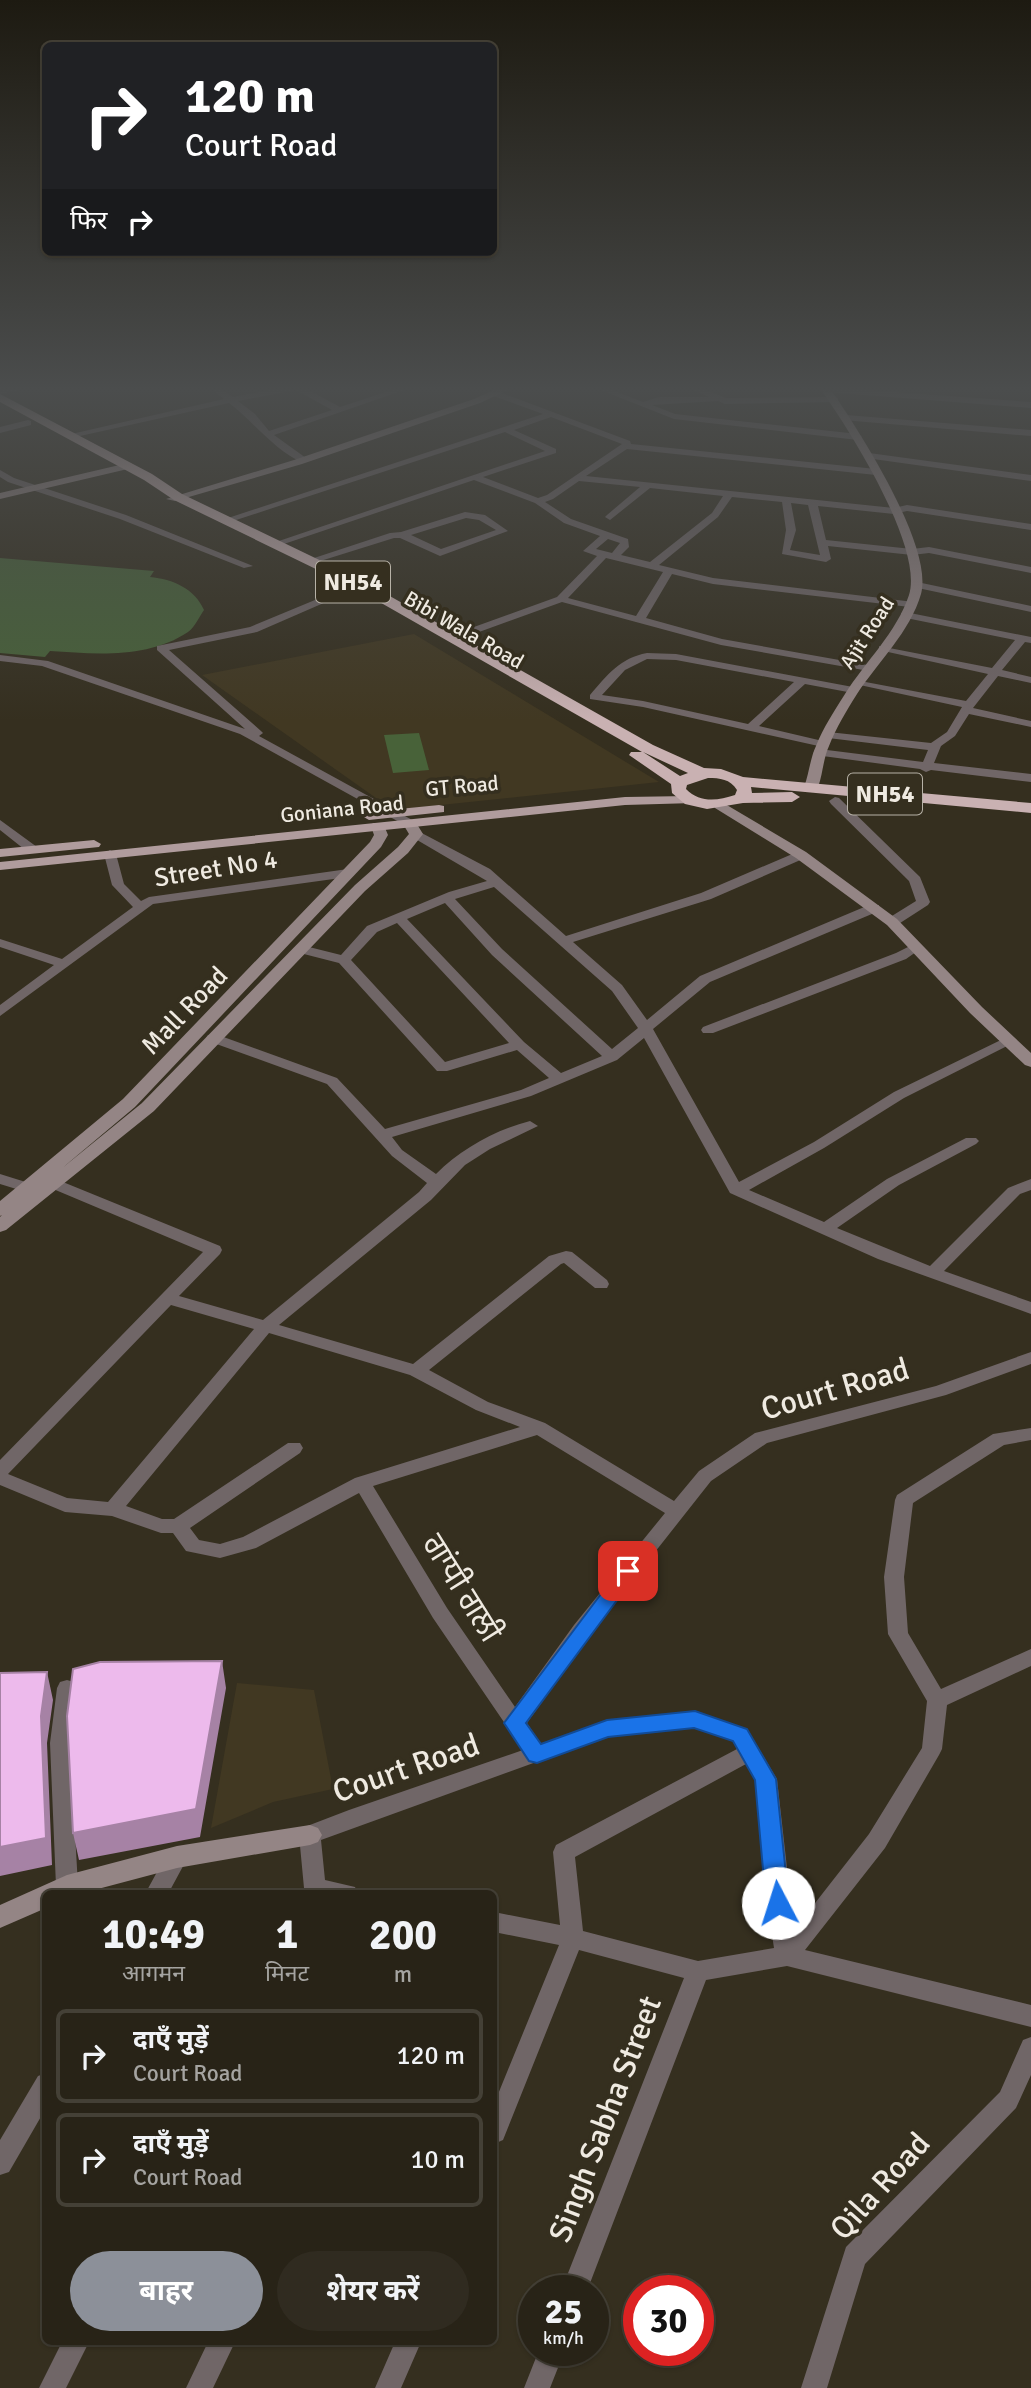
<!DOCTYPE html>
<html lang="hi">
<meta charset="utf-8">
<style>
body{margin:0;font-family:Signika,"Noto Sans Devanagari","Noto Sans Gurmukhi",sans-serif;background:#302b20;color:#f1f3f6;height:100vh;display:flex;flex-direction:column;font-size:26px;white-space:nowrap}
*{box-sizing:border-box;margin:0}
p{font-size:23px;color:#a5a4a1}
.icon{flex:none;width:38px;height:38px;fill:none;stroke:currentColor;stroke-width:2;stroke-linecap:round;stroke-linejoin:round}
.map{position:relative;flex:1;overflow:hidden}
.details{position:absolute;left:42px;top:1890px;width:455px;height:455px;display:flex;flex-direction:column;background:#282317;border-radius:10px;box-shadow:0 2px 5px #0004,0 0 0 2px #444036}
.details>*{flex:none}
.top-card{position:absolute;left:42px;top:42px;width:455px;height:214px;border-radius:10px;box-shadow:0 2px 5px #0004,0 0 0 2px #444036;background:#202124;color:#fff;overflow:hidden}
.speed{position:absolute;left:518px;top:2275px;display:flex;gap:14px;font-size:35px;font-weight:700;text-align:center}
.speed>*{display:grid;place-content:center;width:91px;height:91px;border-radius:50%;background:#282317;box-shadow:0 2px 5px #0004,0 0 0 2px #444036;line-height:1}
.speed small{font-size:18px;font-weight:400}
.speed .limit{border:10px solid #d22;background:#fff;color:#111}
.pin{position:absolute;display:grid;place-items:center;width:60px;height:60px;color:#fff;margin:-30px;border-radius:14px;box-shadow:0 4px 10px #0006}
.me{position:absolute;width:77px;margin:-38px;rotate:355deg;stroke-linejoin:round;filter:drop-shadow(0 0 5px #0008)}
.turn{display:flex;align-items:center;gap:24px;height:147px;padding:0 28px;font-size:32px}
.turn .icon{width:91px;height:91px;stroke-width:2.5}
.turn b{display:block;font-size:49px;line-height:60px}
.then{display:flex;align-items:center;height:66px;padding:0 28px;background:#0003;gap:14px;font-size:26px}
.eta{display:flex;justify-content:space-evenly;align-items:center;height:119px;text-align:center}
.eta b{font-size:42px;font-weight:700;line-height:49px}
.action{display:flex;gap:14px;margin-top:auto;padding:14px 28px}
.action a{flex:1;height:80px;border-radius:42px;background:#8c9099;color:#fff;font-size:28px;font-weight:700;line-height:80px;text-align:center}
.action a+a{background:#302b20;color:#f1f3f6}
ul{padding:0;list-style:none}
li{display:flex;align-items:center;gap:21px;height:94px;margin:0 14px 10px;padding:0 14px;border:4px solid #444036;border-radius:10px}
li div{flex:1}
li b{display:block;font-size:26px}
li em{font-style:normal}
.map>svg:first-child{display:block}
</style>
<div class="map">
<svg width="1031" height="2388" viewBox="0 0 1031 2388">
<rect width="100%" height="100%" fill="#352f1f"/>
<path fill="#413822" d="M414,634L659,782L393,810L202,675Z
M237,1683L314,1690L333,1789L273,1802L211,1828Z"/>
<path fill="#486239" d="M0,558L154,571L150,577C173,579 195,589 204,610C199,617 195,627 188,632C148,659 95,654 50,651L45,657L0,653Z
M419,733L429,770L393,773L384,735Z"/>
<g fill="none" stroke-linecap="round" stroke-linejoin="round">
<path fill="#706667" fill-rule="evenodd" d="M13,387H35L0,394V388Z
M209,387H218L233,397L286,387H303L340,407L401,387H413L274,435L306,458L308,460L303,463C274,450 254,422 229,403L71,438L67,435L224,399ZM296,390L332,410L269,431L255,414L238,401Z
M593,387H604L643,402L659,397H709L687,387H698L726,398L835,397L838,398V402L725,404L718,401L652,405L675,414L858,434L862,437L858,440L674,419Z
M824,387L1031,402V408L826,392L822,389Z
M494,390L630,441L631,444L876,469L881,472L876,475L627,449L586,476L894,508L907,505L1031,524V530L907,511L894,514L818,506L826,540L912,549L929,547L1031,567V573L929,553L912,555L828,546L831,559L826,562L782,554L786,530L782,502L732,497L718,517L659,565L713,578L914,602L915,604L910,607L713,584L672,574L646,618L722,639L873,666L874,668L869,671L721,645L562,602L457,640H449V636L557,597L597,556L583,551L600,536L564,523L535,503L474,480L278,546L270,544L545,451L505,432L230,522L222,520L543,414L491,395L490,393ZM551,417L622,444L547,495L538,498L483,477L556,453V449L514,430ZM579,481L640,487L607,515L605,517L610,520L650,488L723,496L712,513L650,562L621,555L629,547L628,539L571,519L545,502L553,499ZM791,503L808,505L820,555L790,550L796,530ZM608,539L620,543L612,553L596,549ZM606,558L663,572L636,616L568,598Z
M846,415L1031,430V436L843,420L842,418Z
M28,420L31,421V425L0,433V427Z
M869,453L1031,475V481L866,458L864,456Z
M0,470L14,478L126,515L253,566L244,568L120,519L8,482L0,477Z
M465,512L485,515L508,531L440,556L400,538H394L314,563L305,561L390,533L401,532ZM466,518L479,520L496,530L441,549L411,535Z
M917,582L1031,606V612L913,587L912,585Z
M356,583L365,585L257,632L169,650L261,731L263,733L259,736L414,821L416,824L410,828L240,734L42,666L0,661V655L48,661L245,729L157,650V646L250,627Z
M905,612L1031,637V643L1025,642L1002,670L1031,677V683L998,676L973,708L1031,721V727L969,714L955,736L941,746L934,763L1031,774V782L931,770L926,772L920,769L815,755L813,753L819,749L923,762L928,750L828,738L822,735L828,732L931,743L947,732L962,707L855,684V680L966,701L988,674L879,650V646L992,668L1015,640L901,617V613Z
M647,653L676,654L853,687L859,690L853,693L805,684L759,726L827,742L829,744L823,747L643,707L590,699V695C607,675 620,658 647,653ZM647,659L676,660L794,682L748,724L643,701L602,695L625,670Z
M835,797L839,798L920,877L930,902L928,905L897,925H887V919L916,901L909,881L831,804L829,801Z
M0,820L37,847V853H29L0,830Z
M416,830L490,869L566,936L701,893L797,852H805V858L711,899L573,942L622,985L647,1020L700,976L869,905H879V911L710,982L653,1029L739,1182L814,1142L894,1092L1005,1038L1010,1037L1017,1041L904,1098L824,1148L749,1190L824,1222L887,1179L966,1138H976L979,1141L976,1144L899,1185L837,1228L930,1266L1008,1188L1031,1179V1190L1020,1194L944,1271L1031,1302V1314L878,1259L730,1193L644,1038L617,1060L531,1096L392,1137L402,1150L436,1174C461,1149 495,1130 530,1121L538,1126L490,1149L465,1165L431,1200L279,1325L413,1364L549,1256L566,1251L572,1252L607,1280L609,1284L607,1288H595L564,1263L561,1264L429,1370L488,1402L545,1423L674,1501L699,1471L755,1433L936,1386L1031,1352V1364L946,1395L767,1443L711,1481L588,1637L527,1723L541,1744L607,1720L695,1711L747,1729L777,1779L794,1930L869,1834L922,1748L927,1701L888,1634L884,1577L895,1500L897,1495L993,1434L1031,1428V1440L1004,1445L913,1503L904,1577L908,1633L941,1689L1031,1649V1666L947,1705L942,1749L939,1755L885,1848L805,1950L1031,2005V2027L787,1966L706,1980L587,2291H561L684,1978L579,1950L503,2140L494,2144V2104L559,1945L494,1932V1912L560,1925L553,1852L556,1845L737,1749L733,1741L695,1727L608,1736L321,1840L325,1880L355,1887L358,1894H301L304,1888L299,1835L302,1828L349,1810L523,1750L433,1618L359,1493L256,1548L220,1558L186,1551L173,1533H161L112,1516L65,1512L0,1485V1460L203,1252L46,1186L44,1183L46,1180H58L220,1246L222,1250L220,1254L179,1296L263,1320L419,1192L427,1183L392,1156L327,1084L208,1041L206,1038L208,1035H218L337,1078L385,1129L521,1090L549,1078L517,1050L447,1071H437L339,963L296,952L294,949L301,945L341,955L367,926L449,892L487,881L412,837L410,834ZM494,887L612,991L638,1028L612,1049L502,949L455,899ZM445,903L492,955L602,1056L561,1073L524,1042L407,919ZM397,923L509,1043L445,1062L351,960L377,932ZM171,1305L254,1329L108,1502L67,1498L8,1474ZM269,1333L410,1375L476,1410L520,1427L355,1478L243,1537L220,1544L199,1540L190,1528L300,1453L303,1448L300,1443H288L174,1519H162L126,1506ZM537,1435L665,1513L574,1625L515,1707L447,1608L373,1486ZM746,1764L756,1780L767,1903L774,1948L698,1961L583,1931L575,1857Z
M110,850L116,854L124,884L141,901L149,897L348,869L354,873L348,877L153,904L0,1016V1005L54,965L0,947V939L62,959L133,907L112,885L104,854Z
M916,943L923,947L906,959L713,1033H703L701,1030L703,1027L896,953Z
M0,1174L32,1184L34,1187L26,1192L0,1184Z
M67,1680L74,1682L77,1688L70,1743L78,1886L73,1894L59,1893L56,1886L50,1743L57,1688L60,1682Z
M177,1848L185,1850L188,1857L168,1894H145L169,1850Z
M1031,2037V2075L1016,2108L865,2264L827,2388H801L846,2247L1000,2092L1023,2040Z
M46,2073V2108L9,2172L0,2175V2140L38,2076Z
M62,2342H89L66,2388H39Z
M208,2342H235L213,2388H186Z
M395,2342H421L401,2388H375Z
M539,2350H565L550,2388H524Z"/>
<path fill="#948585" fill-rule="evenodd" d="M501,387H514L480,403L302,464L175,501L166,499L294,460L474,399Z
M819,387H829C857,427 934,546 921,594C910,632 878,662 857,694C847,710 836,728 829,746C823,759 823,774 818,787L811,791L804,787C809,774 810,759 816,746C823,728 835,710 845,694C865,662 897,632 909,595C924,547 848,427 819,387Z
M128,463L132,464V468L0,499V493Z
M720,801L806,852L897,919L982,1007L1031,1053V1067L1025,1065L970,1013L887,925L796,858L715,808L713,805Z
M410,820L415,821L423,834L408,853L365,891L154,1111L6,1230L0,1232V1217L2,1215L0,1216V1201L123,1099L370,842L374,835L371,826L373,823H383L388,835L381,847L135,1107L61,1169L142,1103L355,885L398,847L409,834L403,824Z
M310,1825L318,1828L322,1835L318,1842L310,1845L177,1868L79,1894H46V1908L0,1928V1905L67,1875L177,1846Z"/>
<path fill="#b09c9d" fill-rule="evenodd" d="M689,796L696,800L694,803L625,805L0,870V862L625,797Z
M439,805L444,806V812L369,820L362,816L369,812Z
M94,840L101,844L99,847L0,857V849Z"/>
<path fill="#c9b1b2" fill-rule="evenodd" d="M0,394L152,474L182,494L365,582L653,745L704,768L721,769L743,777L1031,803V813L751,787L752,793L792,792L800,797L792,802L743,803L707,809L685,804L672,793L671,784L629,755L631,752H642L355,588L174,500L144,480L0,402ZM643,752L688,773L680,776ZM708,778C720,778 730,779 737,790L735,795C717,801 700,803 686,789L687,785Z"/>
</g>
<path fill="#a682a5" d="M222,1661L226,1688L200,1837L79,1860L73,1833Z
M47,1672L53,1700L47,1743L52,1865L0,1876V1847L41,1716Z"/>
<path fill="#edbaec" stroke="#a682a5" stroke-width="2" d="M222,1661L196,1809L73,1833L67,1716L73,1669L100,1662Z
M47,1672L41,1716L46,1838L0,1847V1673Z"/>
<linearGradient id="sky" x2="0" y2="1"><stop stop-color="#1d1a11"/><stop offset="0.54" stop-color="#4b4d4d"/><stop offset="1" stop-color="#4b4d4d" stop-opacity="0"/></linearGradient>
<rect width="1031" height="721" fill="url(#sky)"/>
<path fill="#1a73e8" stroke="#114b97" stroke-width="2" d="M628,1564L635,1566L638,1571L635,1576L526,1723L541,1744L607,1720L695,1711L747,1729L776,1779L789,1903L785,1910L778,1913L770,1910L766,1903L755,1780L733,1741L694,1728L608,1737L537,1763L529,1761L504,1723L622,1566Z"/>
<g text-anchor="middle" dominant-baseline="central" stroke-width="7" stroke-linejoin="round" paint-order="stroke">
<g font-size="21" fill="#efeae1" stroke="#352f1f">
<text transform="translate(464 630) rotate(30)">Bibi Wala Road</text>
<text transform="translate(867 633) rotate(-57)">Ajit Road</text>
<text transform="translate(462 786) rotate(-5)">GT Road</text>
<text transform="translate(342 809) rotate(-6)">Goniana Road</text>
</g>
<g fill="#352f1f" stroke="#b7b2a7" stroke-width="2">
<rect x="316" y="561.5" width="74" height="41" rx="5"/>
<rect x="848" y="773.5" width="74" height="41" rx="5"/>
</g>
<g font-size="24" font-weight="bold" fill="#efeae1">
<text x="353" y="582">NH54</text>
<text x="885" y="794">NH54</text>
</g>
<g font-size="26" fill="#efeae1" stroke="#352f1f">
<text transform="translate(216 869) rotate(-9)">Street No 4</text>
<text transform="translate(185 1011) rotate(-46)">Mall Road</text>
</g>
<g font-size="32" fill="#efeae1" stroke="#352f1f">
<text transform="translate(835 1389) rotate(-16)">Court Road</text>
<text transform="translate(462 1588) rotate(58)">ਗਾਂਧੀ ਗਲੀ</text>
<text transform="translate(406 1768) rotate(-19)">Court Road</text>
<text transform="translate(605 2119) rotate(-69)">Singh Sabha Street</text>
<text transform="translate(880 2186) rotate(-48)">Qila Road</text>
</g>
</g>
</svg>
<div class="speed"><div>25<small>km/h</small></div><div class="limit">30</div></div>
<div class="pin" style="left:628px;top:1571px;background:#d93025"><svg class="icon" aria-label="arrive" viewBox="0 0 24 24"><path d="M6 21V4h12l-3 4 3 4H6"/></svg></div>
<svg class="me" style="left:778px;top:1903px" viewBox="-20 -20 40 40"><circle r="19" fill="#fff"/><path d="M0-13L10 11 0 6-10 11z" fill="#1a73e8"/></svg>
<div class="top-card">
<div class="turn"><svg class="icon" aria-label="right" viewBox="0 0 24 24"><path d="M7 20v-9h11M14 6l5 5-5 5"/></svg><div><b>120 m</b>Court Road</div></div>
<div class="then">फिर<svg class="icon" aria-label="right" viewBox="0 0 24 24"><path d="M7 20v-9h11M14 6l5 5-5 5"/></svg></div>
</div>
<section class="details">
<div class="eta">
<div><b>10:49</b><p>आगमन</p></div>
<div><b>1</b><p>मिनट</p></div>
<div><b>200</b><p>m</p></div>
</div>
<ul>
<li><svg class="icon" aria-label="right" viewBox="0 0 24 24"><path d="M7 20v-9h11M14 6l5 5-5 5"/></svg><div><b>दाएँ मुड़ें</b><p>Court Road</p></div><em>120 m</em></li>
<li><svg class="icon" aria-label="right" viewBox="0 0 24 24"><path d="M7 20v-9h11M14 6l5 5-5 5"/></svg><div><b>दाएँ मुड़ें</b><p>Court Road</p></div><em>10 m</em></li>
</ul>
<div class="action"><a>बाहर</a><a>शेयर करें</a></div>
</section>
</div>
